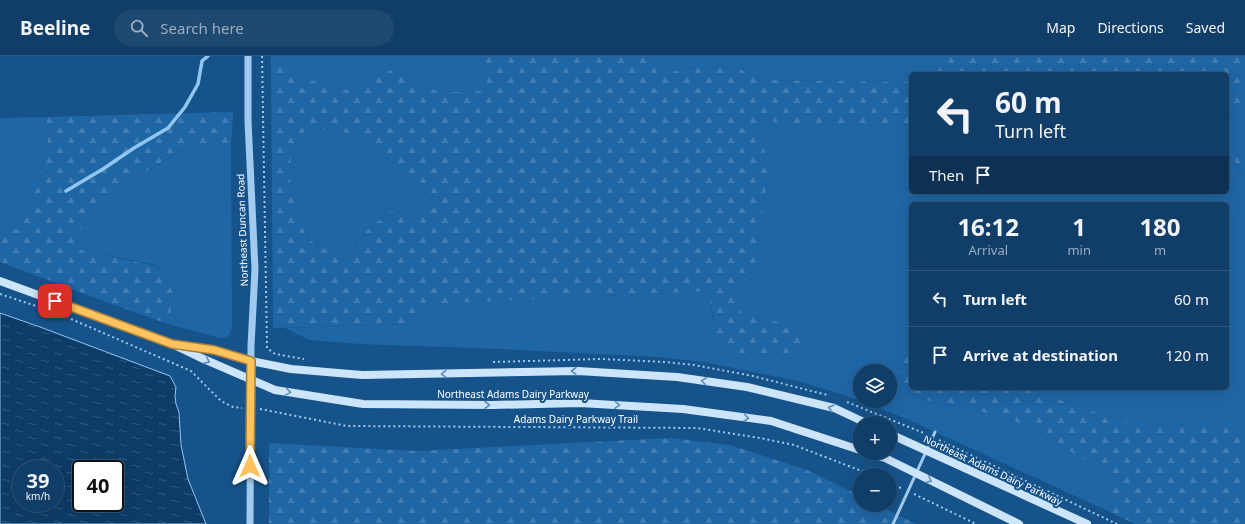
<!DOCTYPE html>
<meta charset="utf-8">
<style>
body{margin:0;font-family:"Noto Sans",sans-serif;background:#1e4971;color:#f1f3f6;height:100vh;display:flex;flex-direction:column;font-size:15px;white-space:nowrap}
*{box-sizing:border-box;margin:0}
p{font-size:13px;color:#9caec0}
.icon{flex:none;width:22px;height:22px;fill:none;stroke:currentColor;stroke-width:2;stroke-linecap:round;stroke-linejoin:round}
.map{position:relative;flex:1;overflow:hidden}
.drawer{position:absolute;left:909px;top:146px;width:320px;height:188px;display:flex;flex-direction:column;background:#103e68;border-radius:6px;box-shadow:0 4px 16px #0002,0 0 0 1px #30577c}
.drawer>*{flex:none}
.top-card{position:absolute;left:909px;top:16px;width:320px;height:122px;border-radius:6px;box-shadow:0 4px 16px #0002,0 0 0 1px #30577c;background:#103e68;color:#f1f3f6;overflow:hidden}
.controls{position:absolute;left:853px;top:308px;display:grid;gap:8px}
.controls a{display:grid;place-items:center;width:44px;height:44px;border-radius:50%;background:#103e68;box-shadow:0 4px 16px #0002,0 0 0 1px #30577c;font-size:20px}
.speed{position:absolute;left:12px;top:404px;display:flex;gap:8px;font-size:20px;font-weight:700;text-align:center}
.speed>*{display:grid;place-content:center;width:52px;height:52px;border-radius:50%;background:#103e68;box-shadow:0 4px 16px #0002,0 0 0 1px #30577c;line-height:1}
.speed small{font-size:10px;font-weight:400}
.speed .limit{border:2px solid #111;border-radius:6px;background:#fff;color:#111}
.pin{position:absolute;display:grid;place-items:center;width:34px;height:34px;color:#fff;margin:-17px;border-radius:8px;box-shadow:0 2px 6px #0006}
.me{position:absolute;width:44px;margin:-22px;rotate:0deg;stroke-linejoin:round;filter:drop-shadow(0 0 3px #0008)}
.turn{display:flex;align-items:center;gap:14px;height:84px;padding:0 20px;font-size:18px}
.turn .icon{width:52px;height:52px;stroke-width:2.5}
.turn b{display:block;font-size:28px;line-height:34px}
.then{display:flex;align-items:center;height:38px;padding:0 20px;background:#0003;gap:8px;font-size:15px}
.eta{display:flex;justify-content:space-evenly;align-items:center;height:68px;text-align:center}
.eta b{font-size:24px;font-weight:700;line-height:28px}
ul{padding:0;list-style:none}
li{display:flex;align-items:center;gap:12px;height:56px;padding:0 20px;border-top:1px solid #30577c}
li div{flex:1}
li b{display:block;font-size:15px}
li em{font-style:normal}
header{display:flex;align-items:center;gap:24px;box-sizing:border-box;height:56px;padding:0 20px;background:#103e68;border-bottom:1px solid #30577c}
header strong{font-size:19px}
nav{display:flex;gap:22px;margin-inline-start:auto;font-size:14px}
.search{width:280px;height:36px;background:#1e4971;display:flex;align-items:center;gap:10px;box-sizing:border-box;padding:0 14px;border-radius:22px;color:#9caec0;font-size:15px}
.map>svg:first-child{display:block}
</style>
<header>
<strong>Beeline</strong>
<div class="search"><svg class="icon" aria-label="search" viewBox="0 0 24 24"><circle cx="10" cy="10" r="6"/><path d="M15 15l6 6"/></svg>Search here</div>
<nav><a>Map</a><a>Directions</a><a>Saved</a></nav>
</header>
<div class="map">
<svg width="1245" height="468" viewBox="0 0 1245 468">
<defs>
<pattern id="forest-firs" width="22" height="20" patternUnits="userSpaceOnUse"><rect width="22" height="20" fill="#1f66a5"/><path d="M5 1l3.5 6h-7zM16 11l3.5 6h-7z" fill="#417db2"/></pattern>
<pattern id="water-ripples" width="26" height="14" patternUnits="userSpaceOnUse"><rect width="26" height="14" fill="#0e3c68"/><path d="M2 4q2-2 4 0t4 0M15 11q2-2 4 0t4 0" fill="none" stroke="#32597f"/></pattern>
</defs>
<rect width="100%" height="100%" fill="#16538b"/>
<path fill="#1f66a5" fill-rule="evenodd" d="M291,0H471L476,4L487,22L484,35L439,36L419,27L399,15L379,14L364,26L346,34L304,22L285,9Z
M644,0H937V18H911V26L766,24L732,10L697,11L671,16L653,10Z
M1245,53V90L1234,104L1242,121L1245,120V368L1224,366L1140,371L1025,332H1227V148H911V296H910L898,321L910,337L937,348L966,351L1023,368L1113,420L1110,456L907,363L841,338L798,325L704,306L658,301L500,293L360,288L309,284L285,272L410,268L432,248L710,235L712,261L756,263L742,259L736,233L753,222L768,118L759,66L892,71L911,67V136H1227V57ZM860,315H890V345H860Z
M46,61L48,92L21,174L0,171V62Z
M312,72L336,74L354,79L376,89L408,122L425,129L433,141L413,157L390,156L368,173L352,196L334,200L308,183L297,159L290,132L291,101L297,81Z
M191,89H231L232,272L230,278L226,281L220,282L168,268L174,242L169,221L156,209L77,193L76,180L114,135Z"/>
<path fill="url(#forest-firs)" fill-rule="evenodd" d="M271,0H291L286,9L304,22L346,34L364,26L378,14L399,15L419,27L439,36L484,35L487,22L476,4L471,0H644L653,10L671,16L697,11L732,10L766,24L911,26V67L892,71L760,66L768,118L753,222L736,233L742,259L778,266L795,273L804,287L798,301L741,298L717,287L709,235L432,248L410,268L273,272ZM312,72L336,74L354,79L376,89L408,122L425,129L433,141L413,157L390,156L368,173L352,196L334,199L308,183L297,159L290,132L291,101L297,81Z
M937,0H1245V53L1227,57V18H937Z
M233,56L231,89H190L114,135L76,180L77,193L156,210L169,221L174,242L168,268L120,251L0,206V171L21,174L48,92L46,61Z
M1245,90V120L1242,121L1234,104Z
M910,296H911V332H1025L1140,371L1224,366L1245,368V468H1135L1110,456L1112,420L1023,368L966,351L937,348L910,337L898,321V305Z
M671,382L730,389L807,414L860,440V449H878L916,468H269V387L415,395Z"/>
<path fill="url(#water-ripples)" stroke="#92c6f2" fill-rule="evenodd" d="M0,257L40,271L170,320L176,331L175,340L176,348L179,356L181,389L188,423L206,468H0ZM21,413H55V447H21ZM81,413H115V447H81Z"/>
<g fill="none" stroke-linecap="round" stroke-linejoin="round">
<path stroke="#92c6f2" stroke-width="3.5" d="M66,135L103,113L134,92L168,72L185,51L198,28L202,5L208,0"/>
<path stroke="#a0caef" stroke-width="2" stroke-dasharray="2 3" stroke-linecap="butt" d="M262,0L267,292L275,298L304,303
M0,238L54,256
M71,263L191,315L221,345L233,351L242,352
M493,306L601,303L665,306L694,309L753,320L827,339
M847,346L926,378
M260,353L347,370L697,372L760,382L794,389L872,419
M939,384L1117,468
M890,427L901,432
M914,438L976,468"/>
<path stroke="#a0caef" stroke-width="3" d="M893,468L935,376"/>
<path stroke="#a0caef" stroke-width="7" d="M248,0V65L255,213L251,290L250,468"/>
<path stroke="#cde5fa" stroke-width="8" d="M0,225L172,288L199,301L275,334L363,348L492,349L580,347L683,353L771,365L860,394
M181,289L214,294L251,305L291,313L362,319L578,315L677,321L747,331L834,352L866,367
M890,378L1087,468
M868,397L885,402L1019,468"/>
</g>
<defs><path id="oneway-chevron" d="M-2-3.5L2.5 0L-2 3.5" fill="none" stroke-width="1.6" stroke-linecap="round" stroke-linejoin="round"/></defs>
<g stroke="#5f8db7">
<use href="#oneway-chevron" transform="translate(207 305) rotate(24)"/>
<use href="#oneway-chevron" transform="translate(574 315) rotate(180)"/>
<use href="#oneway-chevron" transform="translate(444 318) rotate(179)"/>
<use href="#oneway-chevron" transform="translate(704 325) rotate(-172)"/>
<use href="#oneway-chevron" transform="translate(288 336) rotate(9)"/>
<use href="#oneway-chevron" transform="translate(487 349)"/>
<use href="#oneway-chevron" transform="translate(617 349) rotate(3)"/>
<use href="#oneway-chevron" transform="translate(831 352) rotate(-164)"/>
<use href="#oneway-chevron" transform="translate(746 362) rotate(8)"/>
<use href="#oneway-chevron" transform="translate(929 424) rotate(26)"/>
</g>
<g fill="none" stroke-linecap="round" stroke-linejoin="round">
<defs>
<path id="route" d="M55,245L172,288L214,294L251,305L250,410"/>
</defs>
<use href="#route" stroke="#a67f3d" stroke-width="10"/>
<use href="#route" stroke="#ffc35e" stroke-width="7"/>
</g>
<g text-anchor="middle" dominant-baseline="central" stroke-width="4" stroke-linejoin="round" paint-order="stroke">
<g font-size="10" fill="#fff" stroke="#16538b">
<text transform="translate(242 174) rotate(-92)">Northeast Duncan Road</text>
<text x="513" y="338">Northeast Adams Dairy Parkway</text>
<text x="576" y="363">Adams Dairy Parkway Trail</text>
<text transform="translate(993 414) rotate(25)">Northeast Adams Dairy Parkway</text>
</g>
</g>
</svg>
<div class="controls">
<a><svg class="icon" aria-label="layers" viewBox="0 0 24 24"><path d="M12 4l9 5-9 5-9-5zM3 14l9 5 9-5"/></svg></a>
<a>+</a>
<a>−</a>
</div>
<div class="speed"><div>39<small>km/h</small></div><div class="limit">40</div></div>
<div class="pin" style="left:55px;top:245px;background:#d93025"><svg class="icon" aria-label="arrive" viewBox="0 0 24 24"><path d="M6 21V4h12l-3 4 3 4H6"/></svg></div>
<svg class="me" style="left:250px;top:410px" viewBox="-20 -20 40 40"><path d="M0-17L14 15 0 8-14 15z" fill="#ffc35e" stroke="#fff" stroke-width="4"/></svg>
<div class="top-card">
<div class="turn"><svg class="icon" aria-label="left" viewBox="0 0 24 24"><path d="M17 20v-9H6M10 6l-5 5 5 5"/></svg><div><b>60 m</b>Turn left</div></div>
<div class="then">Then<svg class="icon" aria-label="arrive" viewBox="0 0 24 24"><path d="M6 21V4h12l-3 4 3 4H6"/></svg></div>
</div>
<section class="drawer">
<div class="eta">
<div><b>16:12</b><p>Arrival</p></div>
<div><b>1</b><p>min</p></div>
<div><b>180</b><p>m</p></div>
</div>
<ul>
<li><svg class="icon" aria-label="left" viewBox="0 0 24 24"><path d="M17 20v-9H6M10 6l-5 5 5 5"/></svg><div><b>Turn left</b></div><em>60 m</em></li>
<li><svg class="icon" aria-label="arrive" viewBox="0 0 24 24"><path d="M6 21V4h12l-3 4 3 4H6"/></svg><div><b>Arrive at destination</b></div><em>120 m</em></li>
</ul>
</section>
</div>
